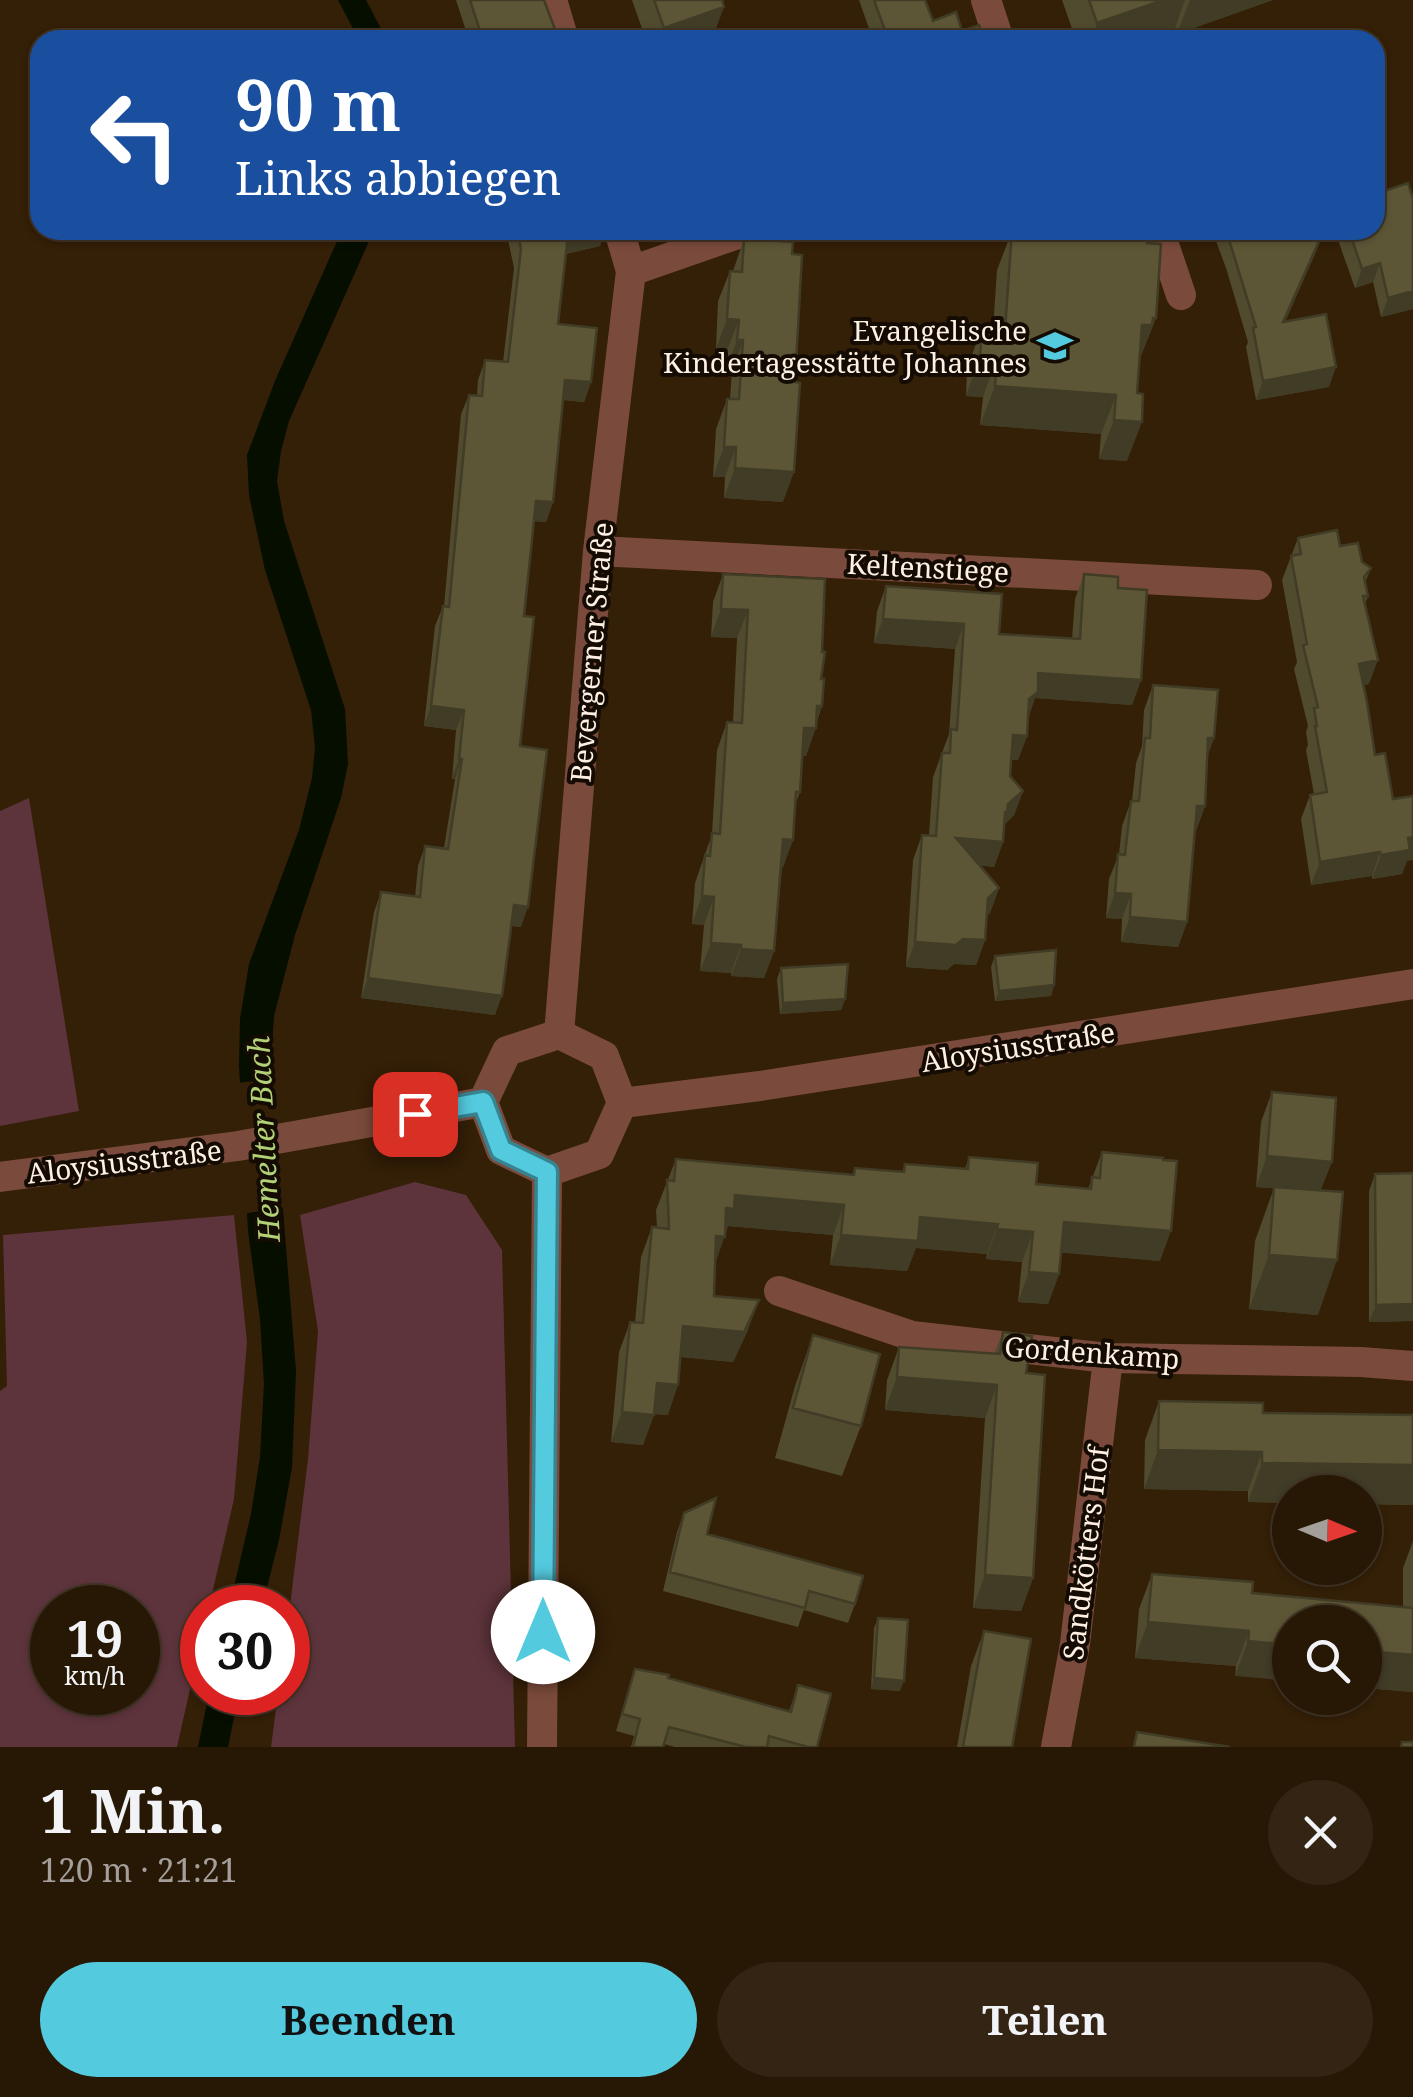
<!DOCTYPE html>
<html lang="de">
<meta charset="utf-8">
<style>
body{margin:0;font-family:"Noto Serif",serif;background:#332413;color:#f1f3f6;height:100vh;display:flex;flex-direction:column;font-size:38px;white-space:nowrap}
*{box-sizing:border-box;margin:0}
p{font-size:32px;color:#a49f9a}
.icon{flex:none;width:55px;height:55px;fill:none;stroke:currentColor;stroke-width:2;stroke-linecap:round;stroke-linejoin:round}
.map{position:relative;height:1747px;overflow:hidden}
.drawer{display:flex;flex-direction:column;background:#271705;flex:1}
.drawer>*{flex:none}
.banner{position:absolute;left:30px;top:30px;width:1355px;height:210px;border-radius:30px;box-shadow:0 2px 8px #0004,0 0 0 2px #433627;background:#1a4fa0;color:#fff;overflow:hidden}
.needle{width:65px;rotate:92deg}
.controls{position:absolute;left:1272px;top:1475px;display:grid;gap:20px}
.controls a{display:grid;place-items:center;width:110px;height:110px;border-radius:50%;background:#271705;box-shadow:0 2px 8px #0004,0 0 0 2px #433627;font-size:50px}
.speed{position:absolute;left:30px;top:1585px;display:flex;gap:20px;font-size:50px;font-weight:700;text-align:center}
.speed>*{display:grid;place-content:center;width:130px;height:130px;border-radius:50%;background:#271705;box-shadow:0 2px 8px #0004,0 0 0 2px #433627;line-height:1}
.speed small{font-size:25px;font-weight:400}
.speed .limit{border:15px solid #d22;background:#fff;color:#111}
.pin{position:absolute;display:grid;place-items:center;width:85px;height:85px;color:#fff;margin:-42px;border-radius:20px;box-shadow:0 5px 15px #0006}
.me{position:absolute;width:110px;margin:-55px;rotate:0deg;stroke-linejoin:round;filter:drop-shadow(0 0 8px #0008)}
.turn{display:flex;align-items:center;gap:35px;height:210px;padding:0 40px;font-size:45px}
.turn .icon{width:130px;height:130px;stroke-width:2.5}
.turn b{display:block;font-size:70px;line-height:85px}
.round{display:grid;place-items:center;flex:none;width:105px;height:105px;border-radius:52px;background:#332413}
.summary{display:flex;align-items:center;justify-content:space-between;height:170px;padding:0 40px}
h1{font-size:60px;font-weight:700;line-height:75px}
.button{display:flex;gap:20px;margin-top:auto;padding:20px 40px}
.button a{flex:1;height:115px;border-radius:60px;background:#54cade;color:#111;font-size:40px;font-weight:700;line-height:115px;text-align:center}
.button a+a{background:#332413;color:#f1f3f6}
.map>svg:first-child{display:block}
</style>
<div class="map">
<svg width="1413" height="1747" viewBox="0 0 1413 1747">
<rect width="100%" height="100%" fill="#341f07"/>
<path fill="#5d343b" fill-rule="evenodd" d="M29,798L79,1111L0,1126V811Z
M415,1182L466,1195L502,1250L515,1747H271L278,1693L288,1692V1622L308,1459L318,1331L300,1215Z
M234,1215L247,1342L234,1499L209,1607L202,1608V1636L177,1747H0V1391L7,1386L3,1235ZM52,1608H138V1692H52Z"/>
<path fill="#060e00" d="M338,0H366L387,40H359Z
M342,230H374L289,421L281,451L277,481L284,521L345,709L348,764L341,798L295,935L274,1016L271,1062L296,1371L292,1467L279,1540L262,1607L229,1608L251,1514L260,1457L264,1384L260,1319L248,1231L239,1065L240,1019L249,964L299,830L312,778L315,747L311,710L265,570L249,495L247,455L275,381Z
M209,1693H239L228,1747H198Z"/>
<path fill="#341f07" d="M277,1079L287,1207L242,1214L235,1083Z"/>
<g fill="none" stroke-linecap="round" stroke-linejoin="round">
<path stroke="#7a4b3c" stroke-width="30" d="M552,0L564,40
M986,0L999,40
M1159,230L1181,295
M631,271L749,230
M598,551L1257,585
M559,1034L598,551L631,271L619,230
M779,1291L912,1336L1108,1358L1361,1362L1413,1366
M542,1747L547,1172
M1056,1747L1075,1644L1108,1358"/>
<path stroke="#7a4b3c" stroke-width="30" d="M559,1034L604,1056L622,1103L599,1154L547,1172L501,1150L483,1102L507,1051Z
M622,1103L760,1086L1413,984
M0,1177L238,1146L483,1102"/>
</g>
<path fill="#504a2e" d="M456,0H544L559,40H469Z
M632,0H722L713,37L706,40H646Z
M859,0H925L933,21L962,31L984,40H873Z
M1062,0H1273L1177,34L1175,28L1141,40H1076Z
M506,230H605L600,246L566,254L558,324L591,382L584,402L563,400L553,502L546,522L534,521L524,616L520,746L521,927L512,926L495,1015L361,998L374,912L381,892L415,897L418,866L425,846L444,848L455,779H452L456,730L424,726L435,626L443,606L444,607L461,414L469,395H477L478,380L485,360L503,362L514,268Z
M1091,230L1147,243L1156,318L1140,358L1127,461L1099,459L1101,434L980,425L983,397L966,396L967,368L982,328L993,329L997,270L1012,231L1088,238Z
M1212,230H1300L1302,236L1318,247L1285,322L1329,387L1256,400L1246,347L1248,342L1226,268Z
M1342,230H1375L1413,309L1381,317L1373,282L1355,288L1338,240Z
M744,239L783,502L724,498L725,477H713L716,429L727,399H730L732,371H726L727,350L716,349L718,301L730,271H733Z
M1298,538L1340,546L1371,568L1365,583L1368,596L1365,604L1369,684L1363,685L1375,755L1393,799L1407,861L1402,874L1372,879V876L1311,885L1301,819L1310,795L1314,794L1306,750L1308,745L1306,732L1308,726L1294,669L1297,662L1282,580Z
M723,574L822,652V706L806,756H802L800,792L795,805L793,840L782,867L774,951L764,978L731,976V973L700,971L704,925L692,924L695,883L712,834L717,750L727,722H733L737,638L711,637L713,602Z
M1084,574L1118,588L1141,680L1132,705L1035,698L1028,717L1027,736L1018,760H1012L1010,776L1023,791L1014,815L1004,825L1003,842L994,867L980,865L999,888L990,913L987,916L985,940L976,965L954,964L947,970L906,967L913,860L922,835H929L933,777L949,734L955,649L874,643L877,611L886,586L999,634L1072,639L1075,599Z
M1153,685L1214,738L1207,757L1205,806L1196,831H1195L1187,922L1178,947L1121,942L1122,919L1106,918L1109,879L1119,854L1122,826L1131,801H1132L1136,763L1142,746L1144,710Z
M995,956L1054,985L1051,996L995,1001L991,967Z
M781,968L845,999L841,1010L780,1014L777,979Z
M1272,1092L1321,1191L1318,1315L1249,1309L1255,1241L1274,1188L1256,1187L1261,1122Z
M1102,1152L1160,1261L1061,1252L1059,1274L1048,1304L1018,1302L1022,1262L986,1259L987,1254L916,1248L907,1271L830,1265L833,1235L728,1226L715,1264L714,1296L748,1330L733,1362L681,1357L668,1415L654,1414L643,1445L611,1442L619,1352L630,1322H635L641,1257L652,1227L657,1228L656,1210L676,1159L853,1175L855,1168L902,1172L905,1164L965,1169L969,1157L1036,1184L1088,1189Z
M1413,1173V1321L1369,1322V1191L1375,1174Z
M1003,1332L1026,1373L1033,1578L1021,1611L973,1608L985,1418L885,1410L887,1380L899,1347L994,1354Z
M813,1335L861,1426L842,1476L775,1458L795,1386Z
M1159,1401L1263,1413L1413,1415V1505L1248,1502V1491L1144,1489L1145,1440Z
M684,1513L707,1534L855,1604L848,1623L804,1610L798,1627L663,1591L677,1532Z
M1413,1541V1692L1365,1688V1622L1235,1676L1236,1666L1135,1658L1139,1609L1152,1574L1252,1593L1403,1607V1568Z
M878,1618L900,1691L871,1689L874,1628Z
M984,1631L1012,1747H957L971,1666Z
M635,1669L789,1711L798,1685L817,1747H675L664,1744L663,1747H631L634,1736L616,1731Z"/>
<path fill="#413c26" d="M1163,0H1185L1175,28L1141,40H1091L1097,23Z
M1190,0H1273L1177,34Z
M724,7L713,37L706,40H660L664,28Z
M1381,83L1375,100V86Z
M589,230H605L600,246L561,255L568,235Z
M1325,230L1318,247L1276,342L1283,322Z
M1380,263L1373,282L1355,288L1362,269Z
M1413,291V309L1381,317L1388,298Z
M1153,318H1156L1140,358L1142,325Z
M727,319L739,320L727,350L716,349Z
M737,340H743L732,371H726Z
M980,356L997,358L983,397L966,396Z
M1336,367L1329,387L1256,400L1263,381Z
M565,380L591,382L584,402L558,399Z
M995,386L1116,395L1101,434L980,425Z
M1114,420L1142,422L1127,461L1099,459Z
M724,447H736L725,477H713Z
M735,468L794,472L783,502L724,498Z
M536,501L553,502L546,522L529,521Z
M721,609L748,610L737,638L711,637Z
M883,619L964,624L955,649L874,643Z
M1378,660L1369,684L1350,688L1359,664Z
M1038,673L1141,680L1132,705L1035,698L1029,716L1020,724Z
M431,706L464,710L456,730L424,726Z
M817,706H822L813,728H816L806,756H794L804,728Z
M1013,735L1027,736L1018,760H1004Z
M1208,738H1214L1205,763Z
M459,759H462L455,779H452Z
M1023,791L1014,815L1002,826L998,837L1008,804Z
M1197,806H1205L1196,831H1188Z
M1413,837V860L1407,861L1402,874L1372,879L1381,855L1408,838Z
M956,838L1003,842L994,867L947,862Z
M783,839L793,840L783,868L773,867Z
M1380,852L1372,876L1311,885L1320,862Z
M999,888L990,913L979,923L988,898Z
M1115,893L1131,894L1122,919L1106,918Z
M702,896L714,897L704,925L692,924Z
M514,905L528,907L521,927L507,925Z
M1130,917L1187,922L1178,947L1121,942Z
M963,939L985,940L976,965L954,964L947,970L906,967L915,942Z
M711,943L741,945L731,973L700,971Z
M741,949L774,951L764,978L731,976Z
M368,978L502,996L495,1015L361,998Z
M1054,985L1051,996L995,1001L999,991Z
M845,999L841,1010L780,1014L783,1003Z
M1267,1156L1332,1162L1320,1192L1256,1187Z
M735,1195L844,1205L833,1235L728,1226L714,1267H705L726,1208Z
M920,1217L998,1224L987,1254L916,1248L907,1271L830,1265L841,1235Z
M1064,1222L1171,1231L1160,1261L1053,1252Z
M997,1229L1033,1232L1022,1262L986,1259Z
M1269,1255L1337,1260L1318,1315L1249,1309Z
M1029,1272L1059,1274L1048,1304L1018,1302Z
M759,1300L748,1330L733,1362L672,1356L683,1326Z
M1413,1304V1321L1369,1322L1376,1305Z
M897,1377L997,1385L985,1418L885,1410Z
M657,1383L678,1385L668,1415L646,1413Z
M622,1412L654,1415L643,1445L611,1442Z
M1158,1450L1262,1452L1248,1491L1144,1489Z
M1262,1463L1413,1465V1505L1365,1504V1492H1290V1503L1248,1502Z
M985,1575L1033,1578L1021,1611L973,1608Z
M1148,1622L1249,1631L1236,1666L1135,1658Z
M1248,1641L1290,1645V1681L1235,1676Z
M1365,1651L1413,1655V1692L1365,1688Z
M874,1678L904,1681L900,1691L871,1689Z"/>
<path fill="#5d5636" stroke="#413c26" stroke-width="2.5" d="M470,0H544L559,40H483Z
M654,0H722L724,7L664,28Z
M874,0H925L933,21L956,12L962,31L979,25L984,40H876L887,36Z
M1089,0H1163L1097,23Z
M1408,183L1413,199V291L1388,298L1380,263L1362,269L1349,230H1375V194Z
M517,230H589L568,235L558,324L597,328L591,382L565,380L553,502L536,501L524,616L534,617L520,746L547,750L528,907L514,905L502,996L368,978L381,892L420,897L425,846L448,849L462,759H459L464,710L431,706L443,606L449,607L469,395L482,396L485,360L508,362L521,249Z
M1092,230H1148L1147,243L1161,244L1156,318H1153L1152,325H1142L1137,393L1143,394L1142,422L1114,420L1116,395L995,386L997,358L980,356L982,328L1005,330L1012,231L1091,239Z
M1226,230H1300L1302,236L1319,230H1324L1283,322L1326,314L1336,367L1263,381L1253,328L1256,327Z
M744,239L793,242L792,254L802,255L795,382L800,383L794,472L735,468L736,447H724L727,399H739L743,340H737L739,320L727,319L730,271L742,272Z
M1337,530L1340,546L1358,543L1362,562L1371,568L1364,577L1368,596H1363L1378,660L1359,664L1367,702L1375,755L1385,753L1393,799L1413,796V837L1408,838L1410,850L1381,855L1380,852L1320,862L1310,795L1327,792L1315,726H1317L1314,708L1318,707L1303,645L1307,644L1291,556L1301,554L1298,538Z
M723,574L825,579L822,652H825L821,679H824L822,706H817L816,728H804L800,792H796L793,840L783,839L774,951L741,949V945L711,943L714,897L702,896L705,855L710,856L712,833L720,834L727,722L742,723L748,610L721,609Z
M1084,574L1118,577V588L1147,590L1141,680L1038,673V692L1029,699L1027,736L1013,735L1010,776L1023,791L1008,804L1007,812H1005L1003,842L956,838L999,888L988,898L985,940L963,939L956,945L915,942L922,835L936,836L942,753H950L951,729L957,730L964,624L883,619L886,586L1002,594L999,634L1080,639Z
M1153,685L1218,690L1214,738H1208L1205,806H1197L1187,922L1130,917L1131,894L1115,893L1118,854L1125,855L1131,801H1139L1145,738H1150Z
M1056,950L1054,985L999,991L995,956Z
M848,964L845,999L783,1003L781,968Z
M1272,1092L1336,1098L1332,1162L1267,1156Z
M1102,1152L1163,1158V1160L1177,1161L1171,1231L1064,1222L1059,1274L1029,1272L1033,1232L997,1229L998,1224L920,1217L918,1241L841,1235L844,1205L735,1195L734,1209L726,1208L725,1237L716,1236L714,1296L759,1300L744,1332L683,1326L678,1385L657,1383L654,1415L622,1412L630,1322L643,1323L652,1227L669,1229L667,1180L674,1181L676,1159L854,1175L855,1168L904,1172L905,1164L968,1169L969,1157L1038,1163L1036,1184L1091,1189L1092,1177L1100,1178Z
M1413,1173V1304L1376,1305L1375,1174Z
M1274,1187L1343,1192L1337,1260L1269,1255Z
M1003,1332L1032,1336L1026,1373L1045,1375L1033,1578L985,1575L997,1385L897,1377L899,1347L1000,1354Z
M813,1335L880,1354L861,1426L793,1408Z
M1159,1401L1263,1403V1413L1413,1415V1465L1262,1463V1452L1158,1450Z
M716,1498L707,1534L863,1576L855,1604L809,1591L805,1608L670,1572L684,1513Z
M1152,1574L1253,1582L1252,1593L1413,1608V1655L1365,1651V1622H1290V1645L1248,1641L1249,1631L1148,1622Z
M878,1618L908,1620L904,1681L874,1678Z
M984,1631L1031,1639L1012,1747H963Z
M635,1669L669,1675L668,1678L791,1712L798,1685L831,1694L817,1747H808L769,1736L767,1747H746L669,1727L663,1747H633L640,1719L622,1714Z
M1137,1732L1230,1747H1134Z
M1402,1742H1413V1747H1401Z"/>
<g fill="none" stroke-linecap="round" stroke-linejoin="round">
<defs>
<path id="route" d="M415,1114L483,1102L501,1150L547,1172L543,1632"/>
</defs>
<use href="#route" stroke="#378390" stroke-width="25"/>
<use href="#route" stroke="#54cade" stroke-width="18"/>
</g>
<defs>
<symbol id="school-bare" viewBox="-9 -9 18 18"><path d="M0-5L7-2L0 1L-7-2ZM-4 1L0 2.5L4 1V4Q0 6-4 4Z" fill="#54cade" stroke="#140b03" stroke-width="2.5" paint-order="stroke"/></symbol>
</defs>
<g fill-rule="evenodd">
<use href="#school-bare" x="1030" y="321" width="50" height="50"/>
</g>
<g text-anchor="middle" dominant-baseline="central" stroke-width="8" stroke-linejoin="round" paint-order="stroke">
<g font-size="28" fill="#fef0e2" stroke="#140b03" text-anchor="end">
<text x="1027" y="330">Evangelische<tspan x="1027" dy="32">Kindertagesstätte Johannes</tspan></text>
</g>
<g font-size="28" fill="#fef0e2" stroke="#140b03">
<text transform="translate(928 567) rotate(3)">Keltenstiege</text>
<text transform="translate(591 652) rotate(-85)">Bevergerner Straße</text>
<text transform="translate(1018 1046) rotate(-9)">Aloysiusstraße</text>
<text transform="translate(124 1161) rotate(-7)">Aloysiusstraße</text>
<text transform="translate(1092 1352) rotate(4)">Gordenkamp</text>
<text transform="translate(1085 1553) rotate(-83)">Sandkötters Hof</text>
</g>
<g font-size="30" font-style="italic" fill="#b2d176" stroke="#140b03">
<text transform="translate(263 1139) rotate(-93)">Hemelter Bach</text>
</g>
</g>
</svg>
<div class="controls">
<a><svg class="needle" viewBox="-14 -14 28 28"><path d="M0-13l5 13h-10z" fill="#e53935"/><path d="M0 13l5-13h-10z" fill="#a49f9a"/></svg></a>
<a><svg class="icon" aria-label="search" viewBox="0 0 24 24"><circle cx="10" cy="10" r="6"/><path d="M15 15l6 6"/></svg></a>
</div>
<div class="speed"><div>19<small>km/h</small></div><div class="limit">30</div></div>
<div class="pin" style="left:415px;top:1114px;background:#d93025"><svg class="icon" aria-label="arrive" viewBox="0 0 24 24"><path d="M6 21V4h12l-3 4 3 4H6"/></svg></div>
<svg class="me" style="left:543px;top:1632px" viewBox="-20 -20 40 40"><circle r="19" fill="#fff"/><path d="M0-13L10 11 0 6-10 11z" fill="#54cade"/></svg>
<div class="banner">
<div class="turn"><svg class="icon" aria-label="left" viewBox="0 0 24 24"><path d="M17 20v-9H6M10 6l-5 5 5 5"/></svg><div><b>90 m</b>Links abbiegen</div></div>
</div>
</div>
<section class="drawer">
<div class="summary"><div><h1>1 Min.</h1><p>120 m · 21:21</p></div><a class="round"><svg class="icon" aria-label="close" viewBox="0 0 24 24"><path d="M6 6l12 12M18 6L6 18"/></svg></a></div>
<div class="button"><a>Beenden</a><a>Teilen</a></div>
</section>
